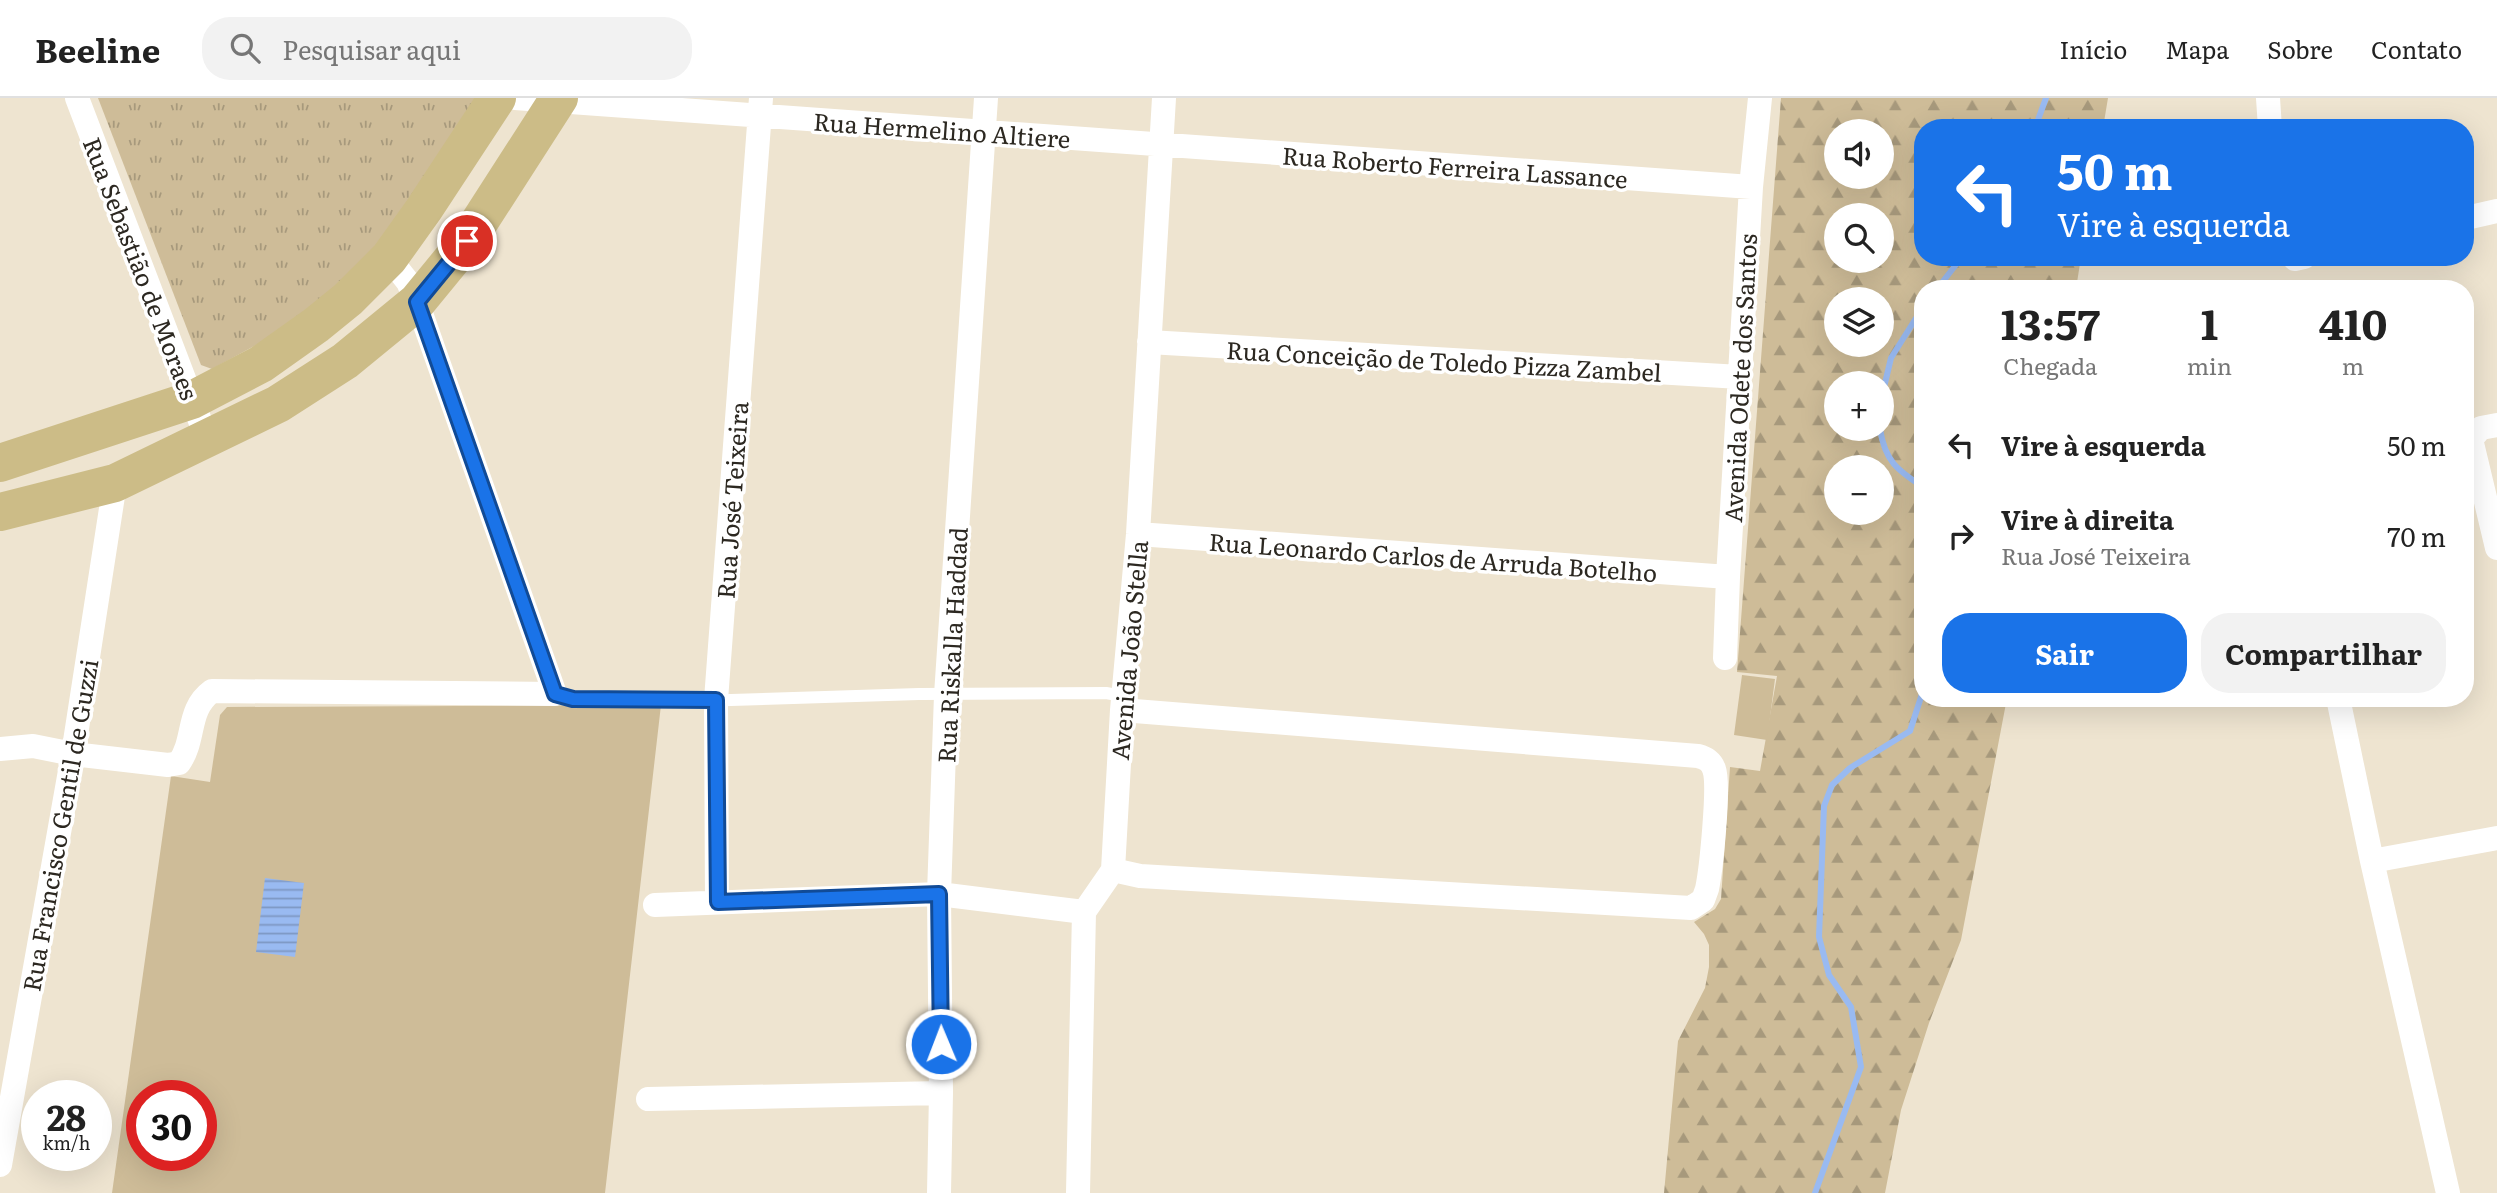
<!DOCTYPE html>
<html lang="pt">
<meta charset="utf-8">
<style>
body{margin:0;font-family:Literata,serif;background:#f2f2f2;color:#222;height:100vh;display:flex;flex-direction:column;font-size:26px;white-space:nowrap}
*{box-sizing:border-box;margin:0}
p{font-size:23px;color:#767676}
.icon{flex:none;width:38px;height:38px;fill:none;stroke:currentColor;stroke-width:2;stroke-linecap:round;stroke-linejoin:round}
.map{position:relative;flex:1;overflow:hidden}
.drawer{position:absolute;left:1914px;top:182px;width:560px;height:427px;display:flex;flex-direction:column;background:#fff;border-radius:28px;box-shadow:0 7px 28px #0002}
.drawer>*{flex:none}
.banner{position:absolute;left:1914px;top:21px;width:560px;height:147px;border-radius:28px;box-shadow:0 7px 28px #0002;background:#1a73e8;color:#fff;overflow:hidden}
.fabs{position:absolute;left:1824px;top:21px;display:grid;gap:14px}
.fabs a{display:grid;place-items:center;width:70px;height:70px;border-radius:50%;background:#fff;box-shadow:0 7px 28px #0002;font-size:35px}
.speed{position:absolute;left:21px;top:982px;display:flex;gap:14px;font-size:35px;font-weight:700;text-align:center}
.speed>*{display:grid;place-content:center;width:91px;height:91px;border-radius:50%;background:#fff;box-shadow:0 7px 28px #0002;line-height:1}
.speed small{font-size:18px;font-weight:400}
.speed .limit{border:10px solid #d22;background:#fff;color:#111}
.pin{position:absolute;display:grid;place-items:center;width:60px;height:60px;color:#fff;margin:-30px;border:4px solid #fff;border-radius:50%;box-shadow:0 2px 7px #0007}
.me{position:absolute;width:77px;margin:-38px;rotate:359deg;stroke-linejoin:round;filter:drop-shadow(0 0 5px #0008)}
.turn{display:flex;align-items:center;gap:24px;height:147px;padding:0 28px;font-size:32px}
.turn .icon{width:91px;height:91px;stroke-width:2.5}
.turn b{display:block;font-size:49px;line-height:60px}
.eta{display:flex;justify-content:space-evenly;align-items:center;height:119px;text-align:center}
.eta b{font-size:42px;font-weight:700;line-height:49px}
.primary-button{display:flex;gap:14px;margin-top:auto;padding:14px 28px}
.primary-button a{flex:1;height:80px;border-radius:28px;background:#1a73e8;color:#fff;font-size:28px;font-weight:700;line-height:80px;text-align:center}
.primary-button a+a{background:#f2f2f2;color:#222}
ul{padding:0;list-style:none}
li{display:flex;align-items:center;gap:21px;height:91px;padding:0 28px}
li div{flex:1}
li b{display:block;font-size:26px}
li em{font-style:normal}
header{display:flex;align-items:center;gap:42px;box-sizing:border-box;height:98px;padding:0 35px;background:#fff;border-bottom:2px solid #e0e0e0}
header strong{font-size:33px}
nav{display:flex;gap:38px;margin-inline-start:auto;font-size:24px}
.search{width:490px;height:63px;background:#f2f2f2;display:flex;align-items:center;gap:18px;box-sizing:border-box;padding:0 24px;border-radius:28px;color:#767676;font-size:26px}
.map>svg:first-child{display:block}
</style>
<header>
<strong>Beeline</strong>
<div class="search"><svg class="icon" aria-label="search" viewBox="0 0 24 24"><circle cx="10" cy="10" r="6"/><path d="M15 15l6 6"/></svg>Pesquisar aqui</div>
<nav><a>Início</a><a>Mapa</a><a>Sobre</a><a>Contato</a></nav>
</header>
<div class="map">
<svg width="2497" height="1095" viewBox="0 0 2497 1095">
<defs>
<pattern id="grass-tufts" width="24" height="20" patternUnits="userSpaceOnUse" patternTransform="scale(1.75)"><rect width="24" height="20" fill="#cebc98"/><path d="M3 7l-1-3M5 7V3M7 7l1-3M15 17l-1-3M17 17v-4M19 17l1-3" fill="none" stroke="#a7997c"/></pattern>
<pattern id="forest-firs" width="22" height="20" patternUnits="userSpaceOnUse" patternTransform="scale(1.75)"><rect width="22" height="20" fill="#cebc98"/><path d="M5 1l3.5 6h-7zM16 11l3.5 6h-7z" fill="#a7997c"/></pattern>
<pattern id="water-rules" width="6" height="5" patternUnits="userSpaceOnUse" patternTransform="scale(1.75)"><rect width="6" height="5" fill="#99baf1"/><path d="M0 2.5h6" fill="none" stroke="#7d97c3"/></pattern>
</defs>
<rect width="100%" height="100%" fill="#eee4d0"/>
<path fill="url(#grass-tufts)" d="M98,0H482L361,168L287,230L212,271L201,267Z"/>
<path fill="url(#forest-firs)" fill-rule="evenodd" d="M1781,0H2108L2103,30H1923V159H2081L2076,191H1923V600H2007L1961,842L1929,925L1901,1012L1885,1095H1664L1678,943L1705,890L1709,869V847L1704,836L1694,824L1715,811L1721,801L1730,669L1760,673L1777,578L1737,574ZM1836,33H1881V79H1836ZM1836,117H1881V163H1836ZM1836,201H1881V247H1836ZM1836,285H1881V331H1836ZM1836,369H1881V415H1836Z"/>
<path fill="#cebc98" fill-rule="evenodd" d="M1742,577L1775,581L1767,642L1734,637Z
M661,607L605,1095H112L171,678L210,684L220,617L227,609ZM142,998H201V1057H142Z"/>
<path fill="url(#water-rules)" d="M265,780L304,785L295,859L256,854Z"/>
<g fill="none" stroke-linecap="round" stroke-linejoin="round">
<path stroke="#99baf1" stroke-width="6" d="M2035,30L2046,0
M1937,191L1962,159
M1881,302L1891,260L1923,209
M1880,331C1885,363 1897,372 1923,389
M1815,1095L1861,969L1851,909L1829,877L1819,839L1824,708L1832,687L1850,670L1910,633L1922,596L1920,561L1923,470"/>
<path stroke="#fff" stroke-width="12" d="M555,596L573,601L698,603L919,596L1106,595L1123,598"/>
<path stroke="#fff" stroke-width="24" d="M77,0L207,341
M515,0L1751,89
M2268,0L2270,30
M2466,120L2497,113
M2293,159L2295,161L2304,159
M1149,244L1740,279
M2497,327L2481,330L2471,341L2497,450
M1138,436L1728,479
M1725,560L1728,479L1751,89L1760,0
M2338,600L2372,763L2448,1095
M0,651L33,648L73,656L168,667L179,665C196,641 186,612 212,593L555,596L417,204L408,184L389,160
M2372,763L2497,740
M1113,772L1140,778L1691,810L1703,802L1707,791C1711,772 1720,687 1714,671C1711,663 1706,660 1698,658L1122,612
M717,804L716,602L761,0
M655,807L939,796L1084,814
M648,1001L941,995
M0,1067L73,656L115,385
M939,1095L941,995L939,796L946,597L986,0
M1078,1095L1084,814L1113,772L1122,612L1138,436L1164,0"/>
<path stroke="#ccbc87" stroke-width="38" d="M0,365L192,302L261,266L316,227L348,201L389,160L424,111L497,0
M0,414L115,385L278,306L345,263L417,204L467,143L559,0"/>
</g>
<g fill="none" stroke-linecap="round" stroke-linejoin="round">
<defs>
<path id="route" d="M467,143L417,204L555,596L573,601L716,602L718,804L939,796L941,946"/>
</defs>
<use href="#route" stroke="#114b97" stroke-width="18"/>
<use href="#route" stroke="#1a73e8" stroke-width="12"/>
</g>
<g text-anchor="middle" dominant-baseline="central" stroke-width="7" stroke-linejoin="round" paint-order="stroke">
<g font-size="24" fill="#2c2821" stroke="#fff">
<text transform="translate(942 31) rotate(4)">Rua Hermelino Altiere</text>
<text transform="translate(1455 68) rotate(4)">Rua Roberto Ferreira Lassance</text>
<text transform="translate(142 170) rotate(69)">Rua Sebastião de Moraes</text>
<text transform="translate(1444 262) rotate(3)">Rua Conceição de Toledo Pizza Zambel</text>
<text transform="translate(1739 280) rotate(-87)">Avenida Odete dos Santos</text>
<text transform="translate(731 402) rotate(-86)">Rua José Teixeira</text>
<text transform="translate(1433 458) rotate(4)">Rua Leonardo Carlos de Arruda Botelho</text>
<text transform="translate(951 547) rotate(-87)">Rua Riskalla Haddad</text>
<text transform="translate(1128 552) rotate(-85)">Avenida João Stella</text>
<text transform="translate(59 727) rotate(-80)">Rua Francisco Gentil de Guzzi</text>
</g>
</g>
</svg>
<div class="fabs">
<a><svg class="icon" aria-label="sound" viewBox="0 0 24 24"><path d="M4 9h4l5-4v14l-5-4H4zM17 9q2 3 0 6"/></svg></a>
<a><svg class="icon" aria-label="search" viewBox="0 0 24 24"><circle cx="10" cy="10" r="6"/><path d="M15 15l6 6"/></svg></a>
<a><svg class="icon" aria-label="layers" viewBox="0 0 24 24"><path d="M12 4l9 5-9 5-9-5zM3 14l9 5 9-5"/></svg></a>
<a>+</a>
<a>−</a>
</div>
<div class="speed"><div>28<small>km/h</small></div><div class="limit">30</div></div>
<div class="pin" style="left:467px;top:143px;background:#d93025"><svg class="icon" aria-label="arrive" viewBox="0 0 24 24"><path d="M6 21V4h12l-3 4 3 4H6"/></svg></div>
<svg class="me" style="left:941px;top:946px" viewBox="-20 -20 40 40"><circle r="17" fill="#1a73e8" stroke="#fff" stroke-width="3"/><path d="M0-11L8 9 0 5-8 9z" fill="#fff"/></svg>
<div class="banner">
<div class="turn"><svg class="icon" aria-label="left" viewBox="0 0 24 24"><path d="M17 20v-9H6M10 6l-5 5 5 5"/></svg><div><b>50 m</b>Vire à esquerda</div></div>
</div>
<section class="drawer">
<div class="eta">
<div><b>13:57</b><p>Chegada</p></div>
<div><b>1</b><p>min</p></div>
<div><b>410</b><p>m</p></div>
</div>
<ul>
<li><svg class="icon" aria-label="left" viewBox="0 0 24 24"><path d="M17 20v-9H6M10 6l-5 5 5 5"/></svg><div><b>Vire à esquerda</b></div><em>50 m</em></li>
<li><svg class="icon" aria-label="right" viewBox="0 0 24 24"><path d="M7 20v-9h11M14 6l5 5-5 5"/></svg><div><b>Vire à direita</b><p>Rua José Teixeira</p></div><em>70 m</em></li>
</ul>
<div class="primary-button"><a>Sair</a><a>Compartilhar</a></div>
</section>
</div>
